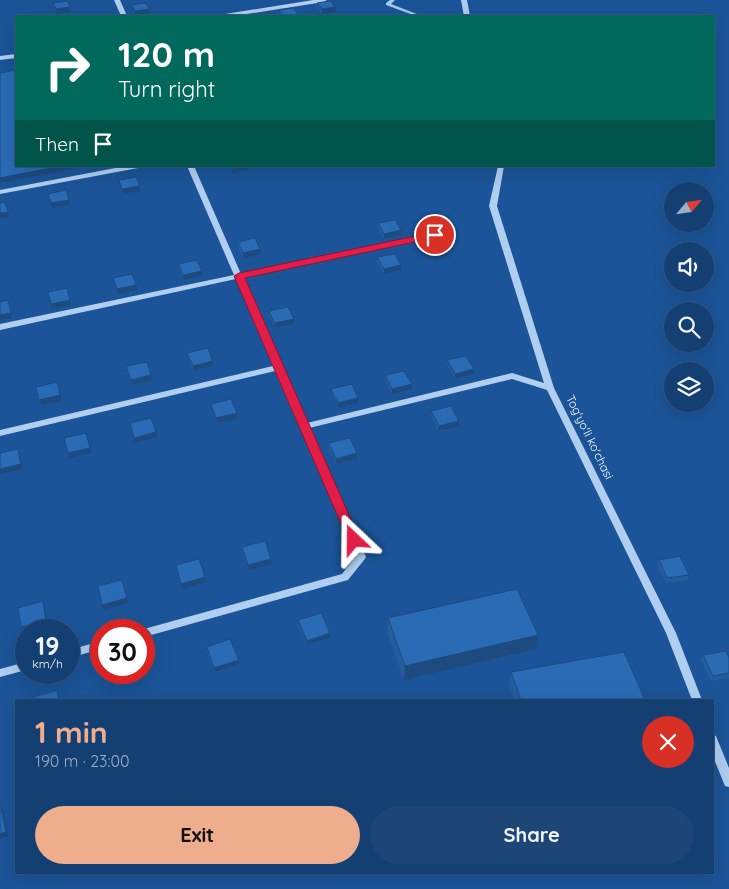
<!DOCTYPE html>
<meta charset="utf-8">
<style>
body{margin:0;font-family:Quicksand,sans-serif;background:#1d4677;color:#f1f3f6;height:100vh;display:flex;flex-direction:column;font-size:19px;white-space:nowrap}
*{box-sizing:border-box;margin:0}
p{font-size:16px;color:#9dafc4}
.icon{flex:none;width:28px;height:28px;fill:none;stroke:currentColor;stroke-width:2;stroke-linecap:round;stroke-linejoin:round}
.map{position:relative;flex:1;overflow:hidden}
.details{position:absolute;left:15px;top:699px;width:699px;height:175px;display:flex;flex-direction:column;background:#143f72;border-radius:0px;box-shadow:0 5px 20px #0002,0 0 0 1px #335884}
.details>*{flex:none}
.top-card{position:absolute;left:15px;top:15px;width:700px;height:152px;border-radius:0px;box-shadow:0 5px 20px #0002,0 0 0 1px #335884;background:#00695c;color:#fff;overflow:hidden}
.needle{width:32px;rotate:61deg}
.buttons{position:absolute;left:664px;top:182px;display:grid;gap:10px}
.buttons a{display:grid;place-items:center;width:50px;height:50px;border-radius:50%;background:#143f72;box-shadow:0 5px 20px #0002,0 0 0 1px #335884;font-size:25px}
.speed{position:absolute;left:15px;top:619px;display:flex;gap:10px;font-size:25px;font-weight:700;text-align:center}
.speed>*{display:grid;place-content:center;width:65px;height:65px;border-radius:50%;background:#143f72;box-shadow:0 5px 20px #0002,0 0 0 1px #335884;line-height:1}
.speed small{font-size:12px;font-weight:400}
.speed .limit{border:8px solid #d22;background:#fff;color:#111}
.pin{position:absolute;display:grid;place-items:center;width:42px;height:42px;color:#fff;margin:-21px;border:2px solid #fff;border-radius:50%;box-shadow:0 1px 5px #0007}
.me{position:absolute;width:55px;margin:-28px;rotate:337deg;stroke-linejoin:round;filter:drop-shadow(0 0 4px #0008)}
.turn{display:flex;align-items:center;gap:18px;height:105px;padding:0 20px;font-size:22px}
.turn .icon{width:65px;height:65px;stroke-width:2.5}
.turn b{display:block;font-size:35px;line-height:42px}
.then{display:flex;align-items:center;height:48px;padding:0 20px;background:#0003;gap:10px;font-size:19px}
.round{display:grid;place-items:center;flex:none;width:52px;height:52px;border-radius:26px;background:#1d4677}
.overview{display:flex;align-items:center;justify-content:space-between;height:85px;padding:0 20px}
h1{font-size:30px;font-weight:700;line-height:38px;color:#eead8d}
.primary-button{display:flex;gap:10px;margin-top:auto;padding:10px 20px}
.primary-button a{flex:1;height:58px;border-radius:30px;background:#eead8d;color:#111;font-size:20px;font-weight:700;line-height:58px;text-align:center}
.primary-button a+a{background:#1d4677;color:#f1f3f6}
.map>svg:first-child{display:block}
</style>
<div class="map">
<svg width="729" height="889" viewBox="0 0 729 889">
<rect width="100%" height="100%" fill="#1b5498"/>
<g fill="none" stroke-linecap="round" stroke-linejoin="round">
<path fill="#a3c9f2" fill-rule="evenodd" d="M390,0H395L391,4L422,16H416L386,5V3Z"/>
<path fill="#afcef0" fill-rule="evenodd" d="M114,0H120L127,16H121Z
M313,0H327L324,2L234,16H222L225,14Z
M461,0H467L470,16H464Z
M16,54V58L0,60V56Z
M126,166H141L138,168L0,194V190Z
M187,166H194L241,274L435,233L439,235L435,237L243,278L281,364L284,367L283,369L307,423L512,373L544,383L489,206L498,166H504L497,206L554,388L676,633L702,700H692L666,633L547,390L512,379L309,428L366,557L364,560L348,580L144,637V630H141L144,629L342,574L356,556L275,371L0,436V430L273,366L236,279L0,330V324L234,275Z
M101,641V649L69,658V650Z
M26,662V670L0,677V669Z
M712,734L716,736L729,768V787L725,786L712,754Z"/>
</g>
<path fill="#245c9d" d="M317,3L335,7L336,12L322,14L317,7Z
M279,10L298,16H281L280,14Z
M228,166H248V170L232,174Z
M378,223L401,230V235L384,239L378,228Z
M238,242L261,254L243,258L238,247Z
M377,257L401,265V270L384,274L377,262Z
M179,264L202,271V276L184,280L179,269Z
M269,311L294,319V324L275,328L269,316Z
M187,353L213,366L193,371L188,358Z
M447,360L474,374L455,379L447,365Z
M385,375L412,389L392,394L385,380Z
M331,389L358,398V403L338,408L332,394Z
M211,404L237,413L238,419L217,423L212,409Z
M431,411L459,421V426L438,431L431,416Z
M329,443L357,453V459L336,464L329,448Z
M242,547L272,564L249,570L242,552Z
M659,560L689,575L687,580L666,583L657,565Z
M388,618L538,635L536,649L404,680L387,632Z
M298,620L330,638L307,645L298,625Z
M207,647L239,660V664L215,672L207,652Z
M703,655L729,658V678L711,681L701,660Z
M511,672L645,700H514L509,686Z"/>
<path fill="#1d4b7f" d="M70,7L71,12L57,14L56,9Z
M335,7L336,12L322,14V9Z
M149,9L150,14L136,16L135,11Z
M298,14V16H284Z
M61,166H88L0,183V178Z
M244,166H248V170L232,174L231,169Z
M140,186V191L123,194L122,189Z
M69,200L70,205L52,208L51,203Z
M8,212L9,217L0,219V213Z
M401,230V235L384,239V234Z
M260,249L261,254L243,258V253Z
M401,265V270L384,274V269Z
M202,271V276L184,280L183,275Z
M136,285L137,290L118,294L117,289Z
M8,300L12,318L0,320V315Z
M70,300L71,305L52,309L51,304Z
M294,319V324L275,328L274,323Z
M213,361V366L193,371V366Z
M474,369V374L455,379V374Z
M151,375L152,380L132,385L131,380Z
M412,384V389L392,394V389Z
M60,395L62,401L41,405L39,400Z
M358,398V403L338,408V403Z
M237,413L238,419L217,423L216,418Z
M459,421V426L438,431L439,426Z
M156,432L157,437L135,443L134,438Z
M90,448L91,453L69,458L68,453Z
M18,449L23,469L0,474V469Z
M357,453V459L336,464V459Z
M271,559L272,564L249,570L248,565Z
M205,577L206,582L182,589L181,584Z
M127,598L128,603L104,610L102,605Z
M43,601L48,625L32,630H26V632H23L21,627Z
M330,633V638L307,645V641Z
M538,635L536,649L404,680L405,666Z
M239,660V664L215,672L214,668Z
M1,807L3,811L8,836L0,839Z"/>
<path fill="#2a6bb6" stroke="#1d4b7f" d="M68,1L70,7L56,9L53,3Z
M331,1L335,7L322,9L317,3Z
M146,3L149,9L135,11L132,5Z
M293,8L298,14L284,16L279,10Z
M16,70V166H61L0,178V73Z
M230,166H244L231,169Z
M136,177L140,186L122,189L119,180Z
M66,190L69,200L51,203L48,194Z
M5,202L8,212L0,213V203Z
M395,220L401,230L384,234L378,223Z
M255,238L260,249L243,253L238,242Z
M395,254L401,265L384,269L377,257Z
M197,260L202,271L183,275L179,264Z
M132,274L136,285L117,289L113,278Z
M67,288L70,300L51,304L48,292Z
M8,300L11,313L0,315V302Z
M288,307L294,319L274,323L269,311Z
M208,348L213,361L193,366L187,353Z
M466,356L474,369L455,374L447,360Z
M147,362L151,375L131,380L126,366Z
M404,371L412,384L392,389L385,375Z
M57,382L60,395L39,400L36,387Z
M352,384L358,398L338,403L331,389Z
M231,399L237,413L216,418L211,404Z
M451,406L459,421L439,426L431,411Z
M151,418L156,432L134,438L130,423Z
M86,433L90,448L68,453L64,438Z
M350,438L357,453L336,459L329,443Z
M18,449L21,464L0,469V453Z
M265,541L271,559L248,565L242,547Z
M680,556L689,575L667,578L659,560Z
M199,559L205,577L181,584L176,565Z
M122,580L127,598L102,605L98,586Z
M517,589L538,635L405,666L388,618Z
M43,601L46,621L21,627L18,608Z
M321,613L330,633L307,641L298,620Z
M230,639L239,660L214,668L207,647Z
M726,651L729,658V673L713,676L703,655Z
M624,652L645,700H521L511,672Z
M57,690L59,700H32L31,698Z
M0,807H1L6,832L0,834Z"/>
<path fill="#e11d48" stroke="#92132f" d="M435,232L439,235L438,237L245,278L360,540L358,544H350L348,540L234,276L239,273Z"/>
<g text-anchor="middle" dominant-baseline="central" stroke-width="5" stroke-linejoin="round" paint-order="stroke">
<g font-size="12" fill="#fff" stroke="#1b5498">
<text transform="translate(590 437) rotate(64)">Tog'yo'li ko'chasi</text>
</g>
</g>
</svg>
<div class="buttons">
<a><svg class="needle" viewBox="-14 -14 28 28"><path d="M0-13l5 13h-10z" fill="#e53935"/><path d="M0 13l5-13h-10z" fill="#9dafc4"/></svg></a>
<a><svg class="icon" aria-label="sound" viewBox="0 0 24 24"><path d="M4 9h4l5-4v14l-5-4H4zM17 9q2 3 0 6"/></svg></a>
<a><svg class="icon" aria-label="search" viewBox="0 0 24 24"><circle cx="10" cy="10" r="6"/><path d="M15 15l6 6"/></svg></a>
<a><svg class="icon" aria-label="layers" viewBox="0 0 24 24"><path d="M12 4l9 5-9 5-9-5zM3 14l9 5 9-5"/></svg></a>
</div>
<div class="speed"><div>19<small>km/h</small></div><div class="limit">30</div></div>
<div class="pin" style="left:435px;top:235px;background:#d93025"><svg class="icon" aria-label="arrive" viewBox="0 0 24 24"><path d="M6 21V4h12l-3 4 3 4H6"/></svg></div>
<svg class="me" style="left:354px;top:540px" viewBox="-20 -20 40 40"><path d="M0-17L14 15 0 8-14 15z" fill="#e11d48" stroke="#fff" stroke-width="4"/></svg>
<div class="top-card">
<div class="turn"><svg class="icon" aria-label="right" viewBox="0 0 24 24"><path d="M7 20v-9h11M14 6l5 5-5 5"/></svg><div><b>120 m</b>Turn right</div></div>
<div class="then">Then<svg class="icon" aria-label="arrive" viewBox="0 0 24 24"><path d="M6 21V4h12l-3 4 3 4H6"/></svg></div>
</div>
<section class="details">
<div class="overview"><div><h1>1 min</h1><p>190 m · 23:00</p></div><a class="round" style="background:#d93025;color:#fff"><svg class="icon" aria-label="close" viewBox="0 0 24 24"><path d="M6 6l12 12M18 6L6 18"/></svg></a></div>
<div class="primary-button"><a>Exit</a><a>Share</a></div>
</section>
</div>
